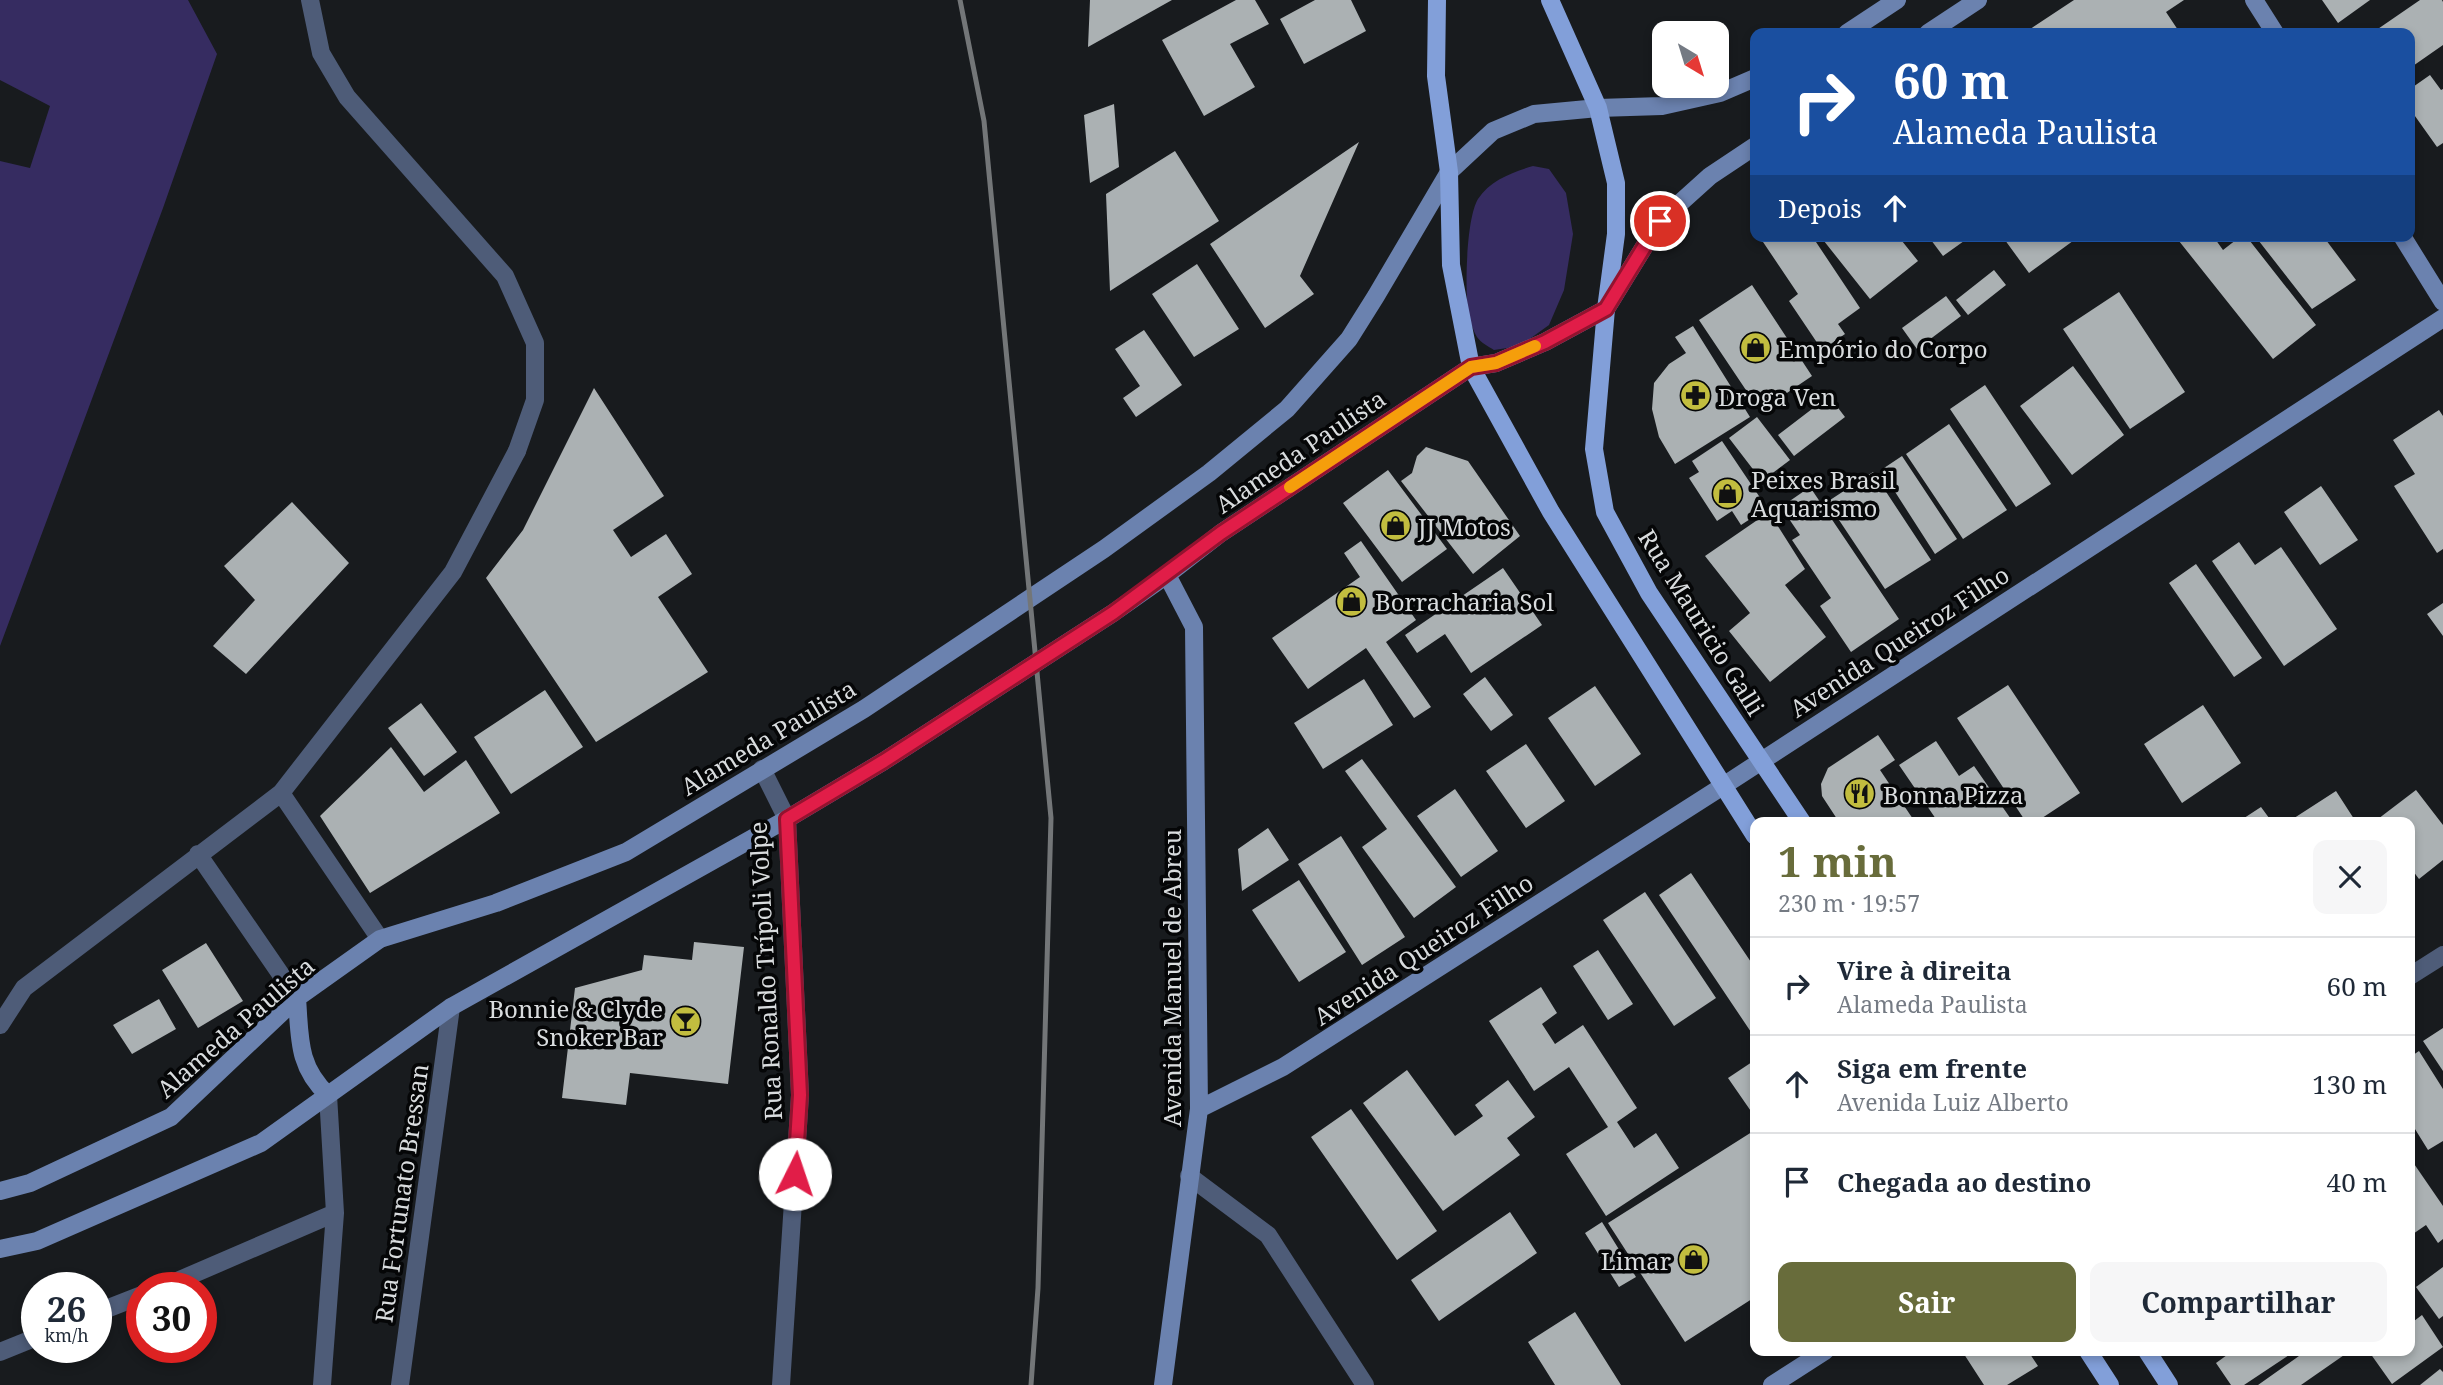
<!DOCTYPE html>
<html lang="pt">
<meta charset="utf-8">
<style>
body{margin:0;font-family:"Noto Serif",serif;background:#f6f6f7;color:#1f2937;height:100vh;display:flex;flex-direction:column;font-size:26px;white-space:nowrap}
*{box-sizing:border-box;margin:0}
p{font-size:23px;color:#747a83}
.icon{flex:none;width:38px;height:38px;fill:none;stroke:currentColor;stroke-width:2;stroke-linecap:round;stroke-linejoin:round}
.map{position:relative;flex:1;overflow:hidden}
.side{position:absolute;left:1750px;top:817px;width:665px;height:539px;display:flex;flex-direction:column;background:#fff;border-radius:14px;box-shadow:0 4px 10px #0003}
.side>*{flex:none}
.hud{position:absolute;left:1750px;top:28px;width:665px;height:214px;border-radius:14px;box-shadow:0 4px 10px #0003;background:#1a4fa0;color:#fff;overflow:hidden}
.needle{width:46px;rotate:142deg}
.tools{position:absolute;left:1652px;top:21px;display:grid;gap:14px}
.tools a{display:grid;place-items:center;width:77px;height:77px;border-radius:14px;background:#fff;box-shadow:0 4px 10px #0003;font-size:35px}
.speed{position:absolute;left:21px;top:1272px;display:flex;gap:14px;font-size:35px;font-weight:700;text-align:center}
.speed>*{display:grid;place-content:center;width:91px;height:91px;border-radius:50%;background:#fff;box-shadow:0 4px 10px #0003;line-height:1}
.speed small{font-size:18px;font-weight:400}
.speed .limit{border:10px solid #d22;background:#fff;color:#111}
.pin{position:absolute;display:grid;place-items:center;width:60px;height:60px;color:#fff;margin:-30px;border:4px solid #fff;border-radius:50%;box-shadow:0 2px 7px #0007}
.me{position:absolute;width:77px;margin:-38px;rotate:4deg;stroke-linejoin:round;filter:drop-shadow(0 0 5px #0008)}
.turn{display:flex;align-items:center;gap:24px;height:147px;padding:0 28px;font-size:32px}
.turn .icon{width:91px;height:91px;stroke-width:2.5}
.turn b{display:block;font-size:49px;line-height:60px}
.then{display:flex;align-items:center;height:66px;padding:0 28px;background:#0003;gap:14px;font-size:26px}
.round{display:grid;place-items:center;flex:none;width:74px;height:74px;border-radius:14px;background:#f6f6f7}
.summary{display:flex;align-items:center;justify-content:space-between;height:119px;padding:0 28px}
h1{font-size:42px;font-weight:700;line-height:52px;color:#686c3b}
.action{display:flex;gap:14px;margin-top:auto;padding:14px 28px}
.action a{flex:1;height:80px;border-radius:14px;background:#686c3b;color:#fff;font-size:28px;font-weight:700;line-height:80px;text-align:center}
.action a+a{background:#f6f6f7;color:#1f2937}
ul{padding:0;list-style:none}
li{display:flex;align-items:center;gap:21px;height:98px;padding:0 28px;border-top:2px solid #e0e1e3}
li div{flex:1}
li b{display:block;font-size:26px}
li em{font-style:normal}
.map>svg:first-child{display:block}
</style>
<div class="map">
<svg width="2443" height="1385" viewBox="0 0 2443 1385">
<rect width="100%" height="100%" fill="#181b1e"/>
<path fill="#362c61" d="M0,0H188L217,54L163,208L0,646V161L30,168L50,106L0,80Z
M1533,166L1549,169L1566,193L1573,234L1564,290L1549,325L1520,346L1494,350C1488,346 1481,343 1477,337C1473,330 1469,319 1468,312C1465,288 1466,219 1478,199C1490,180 1513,172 1533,166Z"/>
<path fill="#abb1b3" d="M1090,0H1172L1088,47Z
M1236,0H1255L1269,24L1230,44L1255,87L1204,116L1162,40Z
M1315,0H1351L1366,31L1304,64L1280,19Z
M2074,0H2184L2166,12L2180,33H2024Z
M2322,0H2370L2338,23Z
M2420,0H2442L2443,2V45L2410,68V33H2372Z
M2430,75L2441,90L2443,89V143L2437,147L2410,109V89Z
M1114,104L1119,167L1090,183L1084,115Z
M1359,142L1300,276L1314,294L1265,328L1210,244Z
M1175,151L1219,221L1110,291L1106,194Z
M1759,236H1812L1860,308L1838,324L1845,334L1822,350L1789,301L1798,294Z
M1820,236H1898L1918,261L1870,299Z
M1928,236H1971L1943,256Z
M2002,236H2075L2077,238L2029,273Z
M2175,236H2213L2223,250L2241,236H2246L2316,325L2273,359Z
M2255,236H2323L2356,280L2312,309Z
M1197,264L1239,329L1194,357L1152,294Z
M1994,270L2006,285L1968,315L1956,300Z
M1752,285L1812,376L1760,411L1699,320Z
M2119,292L2185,392L2130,429L2063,329Z
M1946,296L1961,316L1917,349L1902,328Z
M1693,326L1750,417L1675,464L1659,437L1652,409L1654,383L1669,364L1686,353L1675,337Z
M1144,330L1182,385L1136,417L1123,398L1140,386L1115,349Z
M2073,366L2124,435L2072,475L2020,406Z
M1985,385L2051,484L2016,507L1950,409Z
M594,388L664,496L613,530L631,557L666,534L692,574L658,597L708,672L596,742L486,578L523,530Z
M1829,396L1845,417L1794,456L1778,435Z
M2439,410L2443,416V549L2437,553L2394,486L2415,474L2393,440Z
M1757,417L1790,460L1762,481L1729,438Z
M1949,424L2007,510L1963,539L1906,454Z
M1722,441L1767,508L1741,525L1732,511L1717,521L1689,478L1699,472L1692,461Z
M1426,447L1468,461L1520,536L1473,574L1401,481L1412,473L1417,456Z
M1902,456L1957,539L1935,554L1881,470Z
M1388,470L1447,549L1402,582L1343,503Z
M1873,472L1931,560L1885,589L1827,502Z
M2321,486L2358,540L2320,565L2284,512Z
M1810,487L1899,619L1851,652L1820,606L1831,598L1792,540L1800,535L1781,507Z
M292,502L349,563L246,674L213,646L255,600L224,566Z
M1769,512L1805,569L1785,585L1826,637L1770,682L1729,631L1750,613L1705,556Z
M1361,541L1416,620L1386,642L1431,707L1414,718L1366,648L1308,689L1272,638L1360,577L1344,553Z
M2239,542L2255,565L2281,547L2337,629L2284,666L2212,561Z
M2196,564L2262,658L2234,677L2169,583Z
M1503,568L1542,625L1471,673L1445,634L1417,653L1405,635Z
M2443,603V636L2427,614Z
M1485,677L1513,715L1491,731L1463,694Z
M1364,679L1393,725L1323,769L1294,723Z
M2008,685L2080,793L2036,822H2026L1957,718Z
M1595,686L1641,754L1595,786L1548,718Z
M545,690L583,747L511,794L474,737Z
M421,703L457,752L424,776L388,728Z
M2203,705L2241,763L2182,803L2144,744Z
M1878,735L1895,760L1880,770L1915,822H1839L1822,796L1821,784L1828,768Z
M1936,741L1959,776L1974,766L2013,822H1938L1899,765Z
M1526,744L1565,801L1526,828L1486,771Z
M391,747L424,792L466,760L500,813L370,893L320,816Z
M1362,759L1456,887L1414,918L1362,847L1387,829L1345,771Z
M1455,789L1498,851L1461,877L1417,816Z
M2416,790L2443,825V860L2419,879L2410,867V822H2374Z
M2336,791L2356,822H2288Z
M2261,807L2272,822H2238Z
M1268,828L1289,860L1242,891L1238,849Z
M1341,836L1405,937L1362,965L1298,864Z
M1691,873L1755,968V1038L1659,895Z
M1299,880L1346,952L1299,982L1252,910Z
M1645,892L1716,998L1674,1026L1603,920Z
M694,942L744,947L728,1084L630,1073L626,1105L562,1098L575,988L642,970L644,955L692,960Z
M206,943L243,1001L198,1028L162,970Z
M1598,950L1633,1004L1608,1020L1573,966Z
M1541,987L1557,1013L1542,1024L1555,1044L1583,1025L1637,1108L1617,1122L1634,1148L1656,1133L1679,1168L1606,1216L1566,1154L1608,1127L1569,1067L1534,1091L1489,1021Z
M159,999L176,1029L132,1054L113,1025Z
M2443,1028V1071L2423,1041Z
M2419,1051L2443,1089V1141L2428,1150L2410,1121V1057Z
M1755,1060V1117L1728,1078Z
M1407,1070L1455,1136L1483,1116L1475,1105L1508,1080L1535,1117L1507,1138L1520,1155L1443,1211L1363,1103Z
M1351,1109L1437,1231L1397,1260L1311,1137Z
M1755,1130V1297L1685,1342L1608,1223Z
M2410,1158L2443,1206V1239L2438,1243L2426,1225L2410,1236Z
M1510,1212L1537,1253L1439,1321L1411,1280Z
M1602,1222L1636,1277L1619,1287L1585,1233Z
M2443,1267V1316L2439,1319L2416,1287Z
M1575,1312L1621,1385H1555L1528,1342Z
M2422,1315L2443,1347L2392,1384L2370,1353L2373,1351H2410V1324Z
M1962,1351H2028L2038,1366L2007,1385H1984Z
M2224,1351H2295L2244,1385H2231L2216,1363L2227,1355Z
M2306,1351L2347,1353L2301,1385H2258Z
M2440,1369L2443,1372V1385H2420Z"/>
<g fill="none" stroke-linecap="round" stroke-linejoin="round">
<path stroke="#4e5c78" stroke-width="18" d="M310,0L321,53L347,97L505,276L535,343V400L517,451"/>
<path stroke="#4e5c78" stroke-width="18" d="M762,769L787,819L800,1095L781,1385
M281,793L380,939
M198,854L297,998
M2410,976L2443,955
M0,1025L24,988L281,793L453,572L517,451
M1189,1176L1268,1235L1365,1385
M161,1288L335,1213
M96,1313L142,1295
M0,1352L37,1337
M322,1385L335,1213L328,1095
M400,1385L451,1007"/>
<path stroke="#6b82af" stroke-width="18" d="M2254,0L2275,33
M1847,33L1897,0
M1928,33L1978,0
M2402,236L2443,302
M297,998C300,1037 297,1066 328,1095
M1199,1109L1283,1067L1723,786L2443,318
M0,1191L30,1183L171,1117L297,998L380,939L496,903L626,852L864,709L1104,549L1209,473L1287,409L1349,339L1376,296L1449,172L1493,131L1534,114L1598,108L1662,106L1720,93L1755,78
M0,1249L37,1241L261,1143L451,1007L787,819L884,761L1113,613L1167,575L1221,533L1471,367L1496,363L1545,342L1606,309L1660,221L1710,176L1755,146
M1163,1385L1199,1109L1194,627L1167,575
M1772,1385L1825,1351"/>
<path stroke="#829fd9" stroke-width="18" d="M1437,0L1436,76L1449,172L1451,265L1471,367L1551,512L1755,836
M1550,0L1598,108L1616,183V234L1606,309L1594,449L1605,512L1649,593L1802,822
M2088,1351L2110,1385
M2147,1351L2169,1385"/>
<path stroke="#737678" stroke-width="5" d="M960,0L984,121L1051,818L1038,1288L1031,1385"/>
</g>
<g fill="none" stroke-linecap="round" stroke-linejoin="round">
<defs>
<path id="route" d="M795,1174L800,1095L787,819L884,761L1113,613L1221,533L1471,367L1496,363L1545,342L1606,309L1660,221"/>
</defs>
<use href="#route" stroke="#92132f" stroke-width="18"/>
<use href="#route" stroke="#e11d48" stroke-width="12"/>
<path stroke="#f59e0b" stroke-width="12" d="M1290,487L1471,367L1496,363L1535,346"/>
</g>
<defs>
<symbol id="shop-disc" viewBox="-11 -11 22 22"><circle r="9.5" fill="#c2bd3f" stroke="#050607"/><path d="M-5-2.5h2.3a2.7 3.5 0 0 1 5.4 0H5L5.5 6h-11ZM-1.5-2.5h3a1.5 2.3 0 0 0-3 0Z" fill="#111"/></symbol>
<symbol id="pharmacy-disc" viewBox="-11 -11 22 22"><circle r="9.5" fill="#c2bd3f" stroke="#050607"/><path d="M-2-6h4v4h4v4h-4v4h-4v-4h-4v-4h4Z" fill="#111"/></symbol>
<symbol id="restaurant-disc" viewBox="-11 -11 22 22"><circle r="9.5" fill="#c2bd3f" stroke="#050607"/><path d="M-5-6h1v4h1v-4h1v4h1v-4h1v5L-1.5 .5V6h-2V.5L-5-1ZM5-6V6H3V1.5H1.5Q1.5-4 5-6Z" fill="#111"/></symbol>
<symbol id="bar-disc" viewBox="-11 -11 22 22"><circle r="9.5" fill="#c2bd3f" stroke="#050607"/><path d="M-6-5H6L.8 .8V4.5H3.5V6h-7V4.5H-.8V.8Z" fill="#111"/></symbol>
</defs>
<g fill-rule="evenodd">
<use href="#shop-disc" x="1738" y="330" width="35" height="35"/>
<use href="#pharmacy-disc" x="1678" y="378" width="35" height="35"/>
<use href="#shop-disc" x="1710" y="476" width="35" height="35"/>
<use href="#shop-disc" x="1378" y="508" width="35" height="35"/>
<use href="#shop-disc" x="1334" y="584" width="35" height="35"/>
<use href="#restaurant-disc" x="1842" y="776" width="35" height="35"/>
<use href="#bar-disc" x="668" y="1004" width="35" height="35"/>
<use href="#shop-disc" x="1676" y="1242" width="35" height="35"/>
</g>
<g text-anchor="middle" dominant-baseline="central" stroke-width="7" stroke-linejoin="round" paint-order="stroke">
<g font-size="24" fill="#d9dcde" stroke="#050607" text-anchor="start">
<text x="1779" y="348">Empório do Corpo</text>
<text x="1718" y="396">Droga Ven</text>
<text x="1751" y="479">Peixes Brasil<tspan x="1751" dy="28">Aquarismo</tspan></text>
<text x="1418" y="526">JJ Motos</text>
<text x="1375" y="601">Borracharia Sol</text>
<text x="1883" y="794">Bonna Pizza</text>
<text x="663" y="1008" text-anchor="end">Bonnie &amp; Clyde<tspan x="663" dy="28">Snoker Bar</tspan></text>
<text x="1671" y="1260" text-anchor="end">Limar</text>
</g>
<g font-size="24" fill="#d9dcde" stroke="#050607">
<text transform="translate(1300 451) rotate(-34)">Alameda Paulista</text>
<text transform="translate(1702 622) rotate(58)">Rua Mauricio Galli</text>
<text transform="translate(1899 641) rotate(-33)">Avenida Queiroz Filho</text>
<text transform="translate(768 737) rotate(-31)">Alameda Paulista</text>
<text transform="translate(1423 949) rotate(-33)">Avenida Queiroz Filho</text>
<text transform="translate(765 971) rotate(-93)">Rua Ronaldo Trípoli Volpe</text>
<text transform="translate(1171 978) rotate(-90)">Avenida Manuel de Abreu</text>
<text transform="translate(235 1027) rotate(-41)">Alameda Paulista</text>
<text transform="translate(401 1193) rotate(-82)">Rua Fortunato Bressan</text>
</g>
</g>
</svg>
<div class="tools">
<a><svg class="needle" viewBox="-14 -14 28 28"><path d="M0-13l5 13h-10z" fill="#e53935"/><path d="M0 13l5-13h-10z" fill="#747a83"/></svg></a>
</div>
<div class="speed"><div>26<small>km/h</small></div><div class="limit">30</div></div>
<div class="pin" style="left:1660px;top:221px;background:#d93025"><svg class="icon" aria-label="arrive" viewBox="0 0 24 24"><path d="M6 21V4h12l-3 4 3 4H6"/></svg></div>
<svg class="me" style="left:795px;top:1174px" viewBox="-20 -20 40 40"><circle r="19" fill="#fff"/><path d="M0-13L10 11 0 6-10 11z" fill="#e11d48"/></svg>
<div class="hud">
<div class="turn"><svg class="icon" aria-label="right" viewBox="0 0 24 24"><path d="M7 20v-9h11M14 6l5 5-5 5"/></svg><div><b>60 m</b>Alameda Paulista</div></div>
<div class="then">Depois<svg class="icon" aria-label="ahead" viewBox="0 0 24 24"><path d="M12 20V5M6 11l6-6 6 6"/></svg></div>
</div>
<section class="side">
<div class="summary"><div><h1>1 min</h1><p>230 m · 19:57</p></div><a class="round"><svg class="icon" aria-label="close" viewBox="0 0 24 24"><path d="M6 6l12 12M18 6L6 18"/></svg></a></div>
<ul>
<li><svg class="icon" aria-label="right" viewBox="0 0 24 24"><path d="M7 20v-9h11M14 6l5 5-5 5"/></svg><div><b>Vire à direita</b><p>Alameda Paulista</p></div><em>60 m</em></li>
<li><svg class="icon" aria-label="ahead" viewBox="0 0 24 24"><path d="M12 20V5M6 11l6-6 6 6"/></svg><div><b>Siga em frente</b><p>Avenida Luiz Alberto</p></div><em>130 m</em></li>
<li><svg class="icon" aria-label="arrive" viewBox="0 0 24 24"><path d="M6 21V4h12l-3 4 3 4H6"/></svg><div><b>Chegada ao destino</b></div><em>40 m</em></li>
</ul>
<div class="action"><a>Sair</a><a>Compartilhar</a></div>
</section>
</div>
